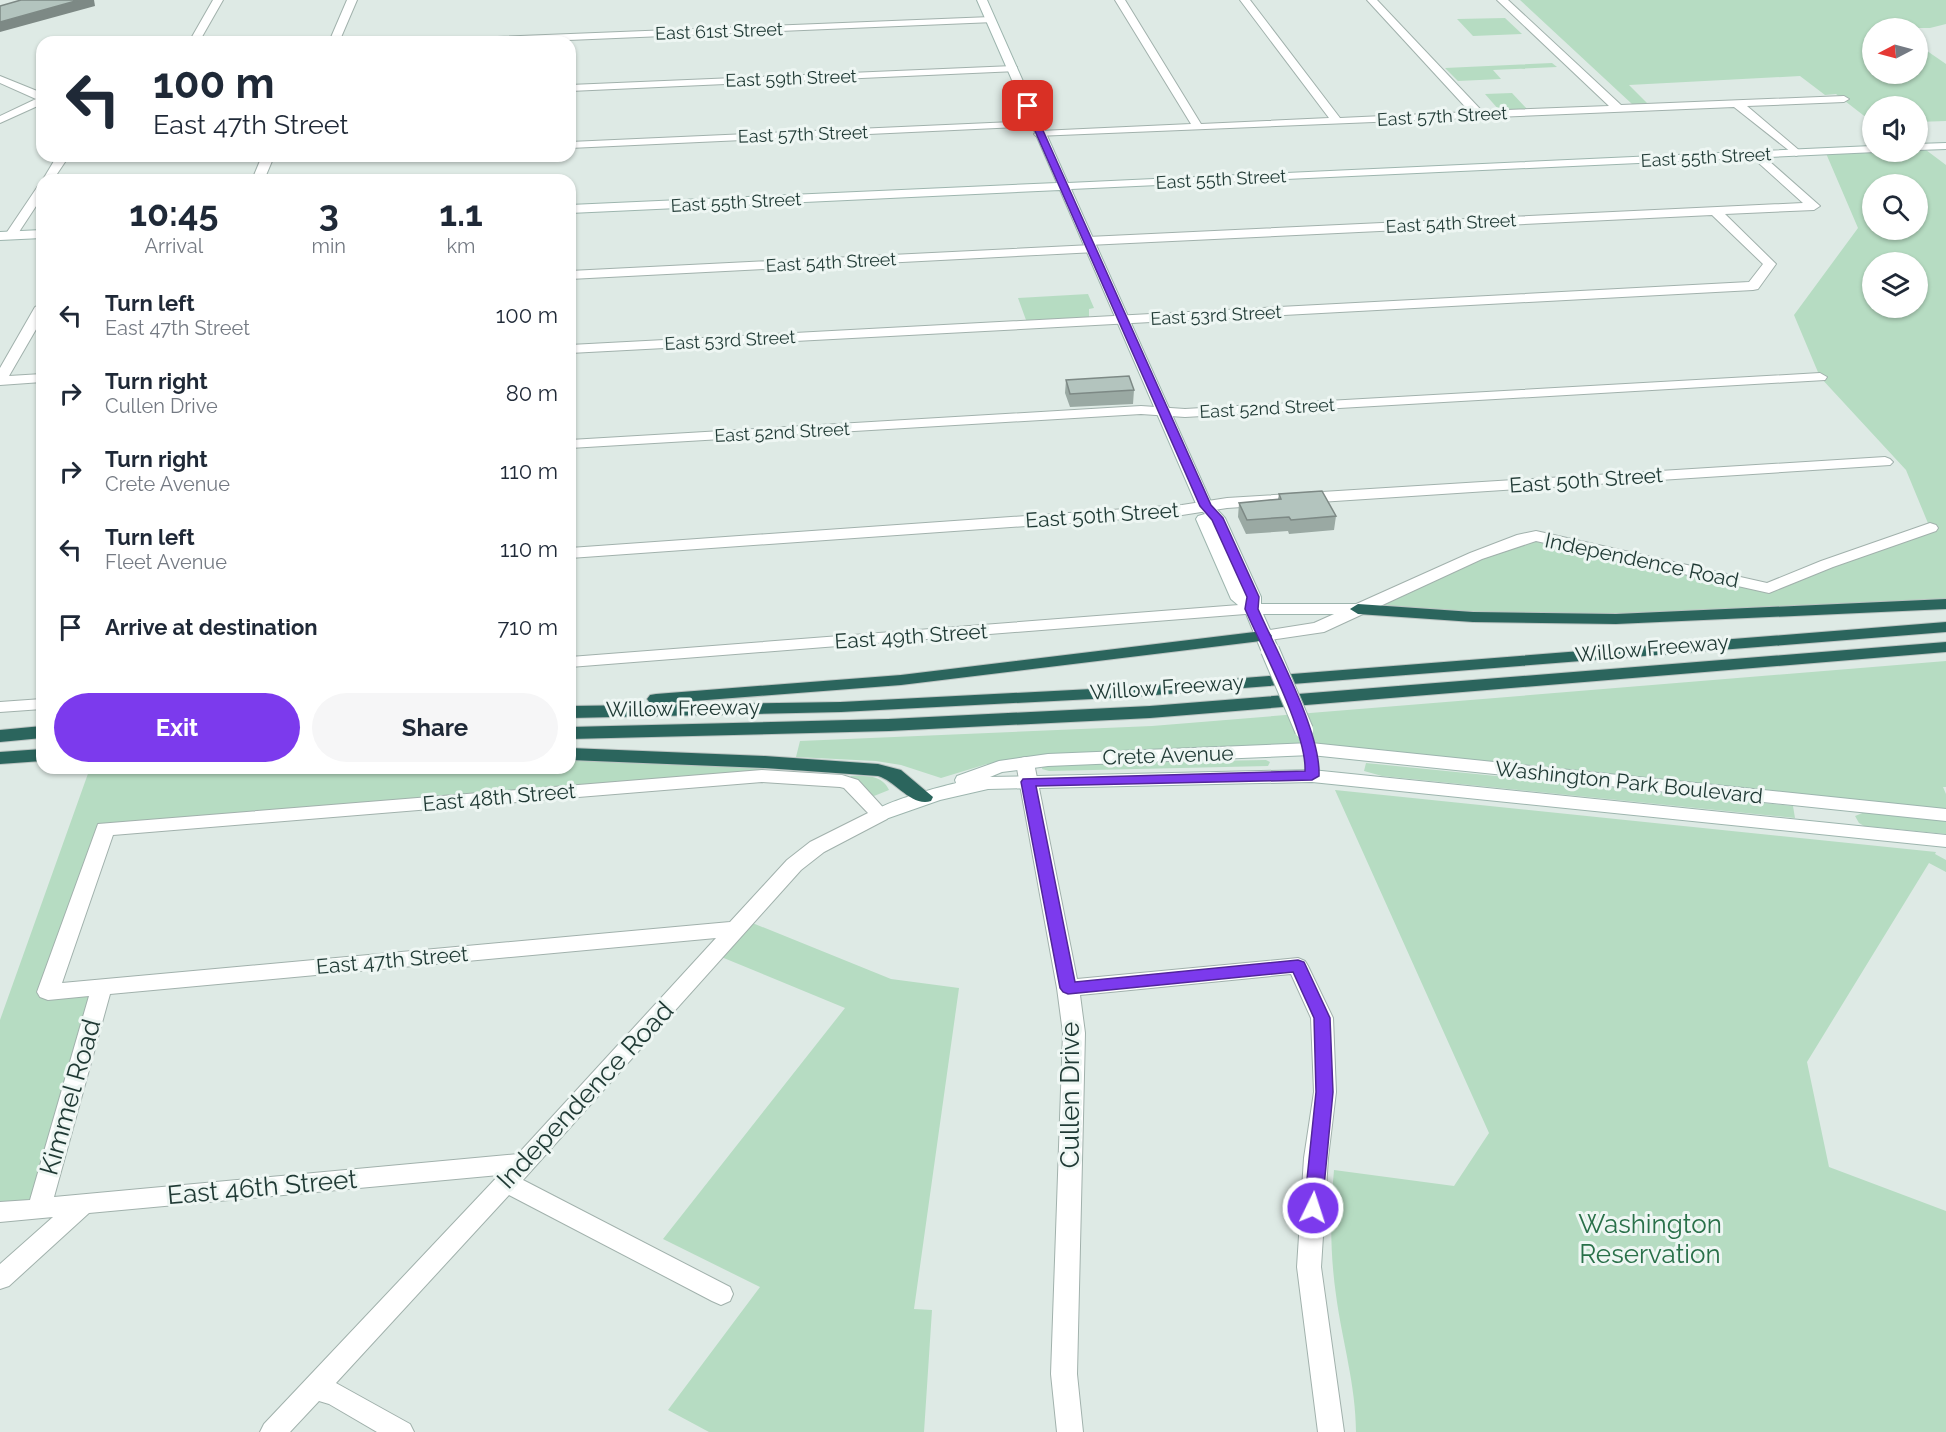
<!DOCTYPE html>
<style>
body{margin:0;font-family:Raleway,sans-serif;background:#f6f6f7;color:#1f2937;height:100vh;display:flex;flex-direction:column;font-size:22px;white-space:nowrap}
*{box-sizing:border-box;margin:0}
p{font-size:20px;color:#747a83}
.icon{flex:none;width:33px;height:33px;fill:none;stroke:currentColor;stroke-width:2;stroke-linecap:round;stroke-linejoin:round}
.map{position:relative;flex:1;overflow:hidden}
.sheet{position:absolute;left:36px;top:174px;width:540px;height:600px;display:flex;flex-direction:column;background:#fff;border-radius:18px;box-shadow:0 2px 4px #0004}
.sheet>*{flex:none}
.guide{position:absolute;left:36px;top:36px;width:540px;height:126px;border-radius:18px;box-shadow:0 2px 4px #0004;background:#fff;color:#1f2937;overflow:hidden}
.needle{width:39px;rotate:264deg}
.fabs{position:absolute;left:1862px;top:18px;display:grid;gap:12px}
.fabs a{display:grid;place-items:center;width:66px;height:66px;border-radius:50%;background:#fff;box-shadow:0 2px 4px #0004;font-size:30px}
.pin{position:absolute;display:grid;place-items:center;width:51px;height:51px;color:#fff;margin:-26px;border-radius:12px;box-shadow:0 3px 9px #0006}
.me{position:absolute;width:66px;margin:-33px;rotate:4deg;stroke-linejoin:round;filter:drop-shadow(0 0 4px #0008)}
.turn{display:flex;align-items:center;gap:21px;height:126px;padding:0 18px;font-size:27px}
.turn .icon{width:78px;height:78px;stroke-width:2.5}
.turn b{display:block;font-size:42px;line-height:51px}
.eta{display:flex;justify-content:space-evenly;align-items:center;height:102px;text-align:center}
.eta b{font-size:36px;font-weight:700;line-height:42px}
.cta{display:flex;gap:12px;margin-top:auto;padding:12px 18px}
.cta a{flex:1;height:69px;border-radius:36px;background:#7c3aed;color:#fff;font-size:24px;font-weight:700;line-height:69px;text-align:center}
.cta a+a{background:#f6f6f7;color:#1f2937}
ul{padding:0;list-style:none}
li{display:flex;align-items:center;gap:18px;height:78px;padding:0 18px}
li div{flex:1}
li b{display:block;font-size:22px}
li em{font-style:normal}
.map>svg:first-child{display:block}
</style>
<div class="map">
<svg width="1946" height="1432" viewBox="0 0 1946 1432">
<rect width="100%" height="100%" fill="#deeae5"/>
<path fill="#b6dcc2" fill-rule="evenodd" d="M1520,0H1946V24L1930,28H1872V74H1917V44L1946,64V121L1917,122V106H1872V122L1836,94L1825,95L1800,76L1629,85L1648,104H1632Z
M1505,18L1522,34L1473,36L1457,19Z
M1552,63L1557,67L1493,70L1501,79L1458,81L1445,68Z
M1512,93L1527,109L1499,110L1485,94Z
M1917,147H1922L1946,165V604L1616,619L1358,609L1523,538L1769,588L1930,528L1906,470L1820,377L1794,315L1858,228L1825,151L1917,152ZM1872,184H1917V230H1872ZM1872,262H1917V308H1872Z
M1088,294L1094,308L1089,309V317L1030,320H1026L1018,298Z
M1946,661V787H1943L1946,794V815L1342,751L999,767L987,764L941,778L901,765L876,761L796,757L800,741L1152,726Z
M570,754L765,762L762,776L105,829L48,991L102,986L39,1208L0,1212V1020L90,768H570Z
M1266,760L1270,762L1268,766L1049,771L1042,769L1043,764Z
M1366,763L1793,806L1795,818L1382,776L1364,771Z
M850,776C865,776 882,774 889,790L874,796Z
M1335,790L1936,852L1935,854L1946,860V872L1929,863L1807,1062L1829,1167L1946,1211V1432H1356C1356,1386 1342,1340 1336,1295C1330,1253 1330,1212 1334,1170L1454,1186L1489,1133Z
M1865,812L1946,821V834L1864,826L1859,823L1855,816Z
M745,920L891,979L959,988L914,1309L932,1310L924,1432H709L668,1410L760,1287L663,1239L845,1008L714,954Z"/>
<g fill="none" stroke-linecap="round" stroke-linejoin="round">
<defs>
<path id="street" d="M213,0H223L199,42H189Z
M347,0H357L339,42H329Z
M1115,0H1125L1201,124L1329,118L1240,0H1250L1340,118L1470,112L1367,0H1377L1482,111L1609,106L1497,0H1508L1621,105L1844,96L1849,99L1844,102L1747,106L1800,151L1802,153L1796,156L1734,107L1036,136L1034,134L1040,131L1191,124Z
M991,17L994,18V22L521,42H442L447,39Z
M1013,66L1017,67V71L570,91V85Z
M0,76L42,93V104L0,123V116L36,99L0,83Z
M1036,121L1040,122V126L570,148V142Z
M1756,152L1760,153L1820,206L1814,210L1725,214L1776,264L1758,289L1753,290L570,353V345L1749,282L1763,264L1712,215L1088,245L1082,241L1088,237L1803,203L1752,157V153Z
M57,156H69L53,180L42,181Z
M262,156H313L307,159L272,161L264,180H252Z
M42,184V197L17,235L15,238H7L5,235L38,186Z
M1092,245L1098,249L1096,252L570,279V271Z
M42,303V319L9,376L42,374V382L0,385V368L35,307Z
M1820,373L1827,377L1825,380L1185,417L1141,414L570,448V440L1141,406L1185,409Z
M1885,457L1890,459L1893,462L1890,465L1227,508L1182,515L570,558V548L1182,505L1227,498Z
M1930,523L1936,525L1938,528L1936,531L1833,567L1769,593L1536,541L1482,559L1324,632L1263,641L1257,640L1254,636L1257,632L1263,631L1314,623L1470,553L1517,535L1536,531L1767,583L1821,561Z
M1252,604L1258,605L1260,609L1258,613L570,667V657Z
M42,699V709L0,712V702Z
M1025,757L1032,759L1034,763L1077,979L1298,958L1305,961L1308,966L1333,1018L1336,1092L1328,1158L1321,1267L1344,1432H1318L1297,1267L1304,1158L1314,1092L1311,1018L1291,974L1080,995L1085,1033L1077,1374L1083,1432H1057L1051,1374L1063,1033L1057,988L1016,763L1018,759Z
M762,770L842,775L858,780L890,815L887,819L824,852L801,870L523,1180L730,1287L733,1294L730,1301L721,1305L712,1301L509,1195L336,1383L410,1424L414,1432H377L329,1404L319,1401L290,1432H260L264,1424L499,1175L89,1213L9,1286L0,1289V1264L53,1217L0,1222V1202L30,1200L89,996L48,1000L40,997L37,992L98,824ZM762,782L840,787L844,788L868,813L810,842L787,860L730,922L62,983L113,835ZM716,938L518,1154L54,1197L110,994Z"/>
<path id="secondary" d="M977,0H987L1068,183L1872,146V152H1876L1071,189L1212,504L1225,518L1261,597V604H1358L1366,609L1358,614H1263L1279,650L1276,654H1264L1261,650L1245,611L1231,599L1196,519L1198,516L1205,514L1197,506L1060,190L570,213V205L1057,183Z
M1946,143V149L1917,150V144Z
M42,230V238L0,240V232Z
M1311,743L1946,809V821L1311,755L1048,766L1002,772L990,777L1312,770L1946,835V847L1312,782L988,789L940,800L880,821L873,819L870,815C878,803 940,787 956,783L955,780L957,776L999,761L1048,754Z"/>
<path id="highway" d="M1946,599V609L1616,624L1473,622L1358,614L1350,609L1358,604L1473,612L1616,614Z
M1946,622V632L1130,697L841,712L570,718V706L841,702L1130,687Z
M1263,631L1269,632L1272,636L1269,640L901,685L656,704L650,703L647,699L650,695L656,694L901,675Z
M1946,642V652L1150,718L889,731L570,739V727L889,719L1150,706Z
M42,726V738L0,742V730Z
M570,748L765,756L878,764L901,770L933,797L931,801C911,807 896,781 878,776L765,768L570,760Z
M42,749V761L0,764V752Z"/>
</defs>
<use href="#street" stroke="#a1b1ac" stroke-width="2"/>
<use href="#secondary" stroke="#9db5ae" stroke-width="2"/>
<use href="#highway" stroke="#bcc4c2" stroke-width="2"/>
<use href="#street" fill="#fff" fill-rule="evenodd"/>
<use href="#secondary" fill="#fff" fill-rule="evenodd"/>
<use href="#highway" fill="#2b655d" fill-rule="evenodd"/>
<defs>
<path id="secondary-bridge" d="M1270,650L1304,730"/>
</defs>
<use href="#secondary-bridge" stroke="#9db5ae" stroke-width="20" stroke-linecap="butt"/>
<use href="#secondary-bridge" stroke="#fff" stroke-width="18"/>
</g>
<path fill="#9aa9a3" d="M1066,380L1134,390L1133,404L1070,407L1065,393Z
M1279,494L1336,516L1334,530L1289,534L1288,531L1246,534L1238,517L1239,503L1278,499Z"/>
<path fill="#7d8985" d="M79,0H94L95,6L0,32V22Z"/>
<path fill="#b3c4be" stroke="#7d8985" stroke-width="1.5" d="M21,0H79L0,22V6Z
M1129,376L1134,390L1070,394L1066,380Z
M1322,491L1336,516L1291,520L1289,517L1247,520L1239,503L1281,499L1279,494Z"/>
<path fill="#7c3aed" stroke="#51269a" stroke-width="1.5" d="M1028,103L1032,106L1211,505L1223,518L1259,597L1258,609C1277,652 1321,732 1319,776L1312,780L1036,786L1075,982L1298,960L1304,962L1330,1018L1333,1092L1322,1208L1319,1213L1313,1215L1307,1213L1304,1208L1316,1092L1314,1018L1293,972L1068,994L1063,992L1060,988L1021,782L1023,779L1305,771C1307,733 1262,648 1245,609L1247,597L1212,520L1200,506L1024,106Z"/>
<g text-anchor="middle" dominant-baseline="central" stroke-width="6" stroke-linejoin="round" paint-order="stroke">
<g font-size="18" fill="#1f3934" stroke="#eef6f3">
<text transform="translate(719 31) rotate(-2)">East 61st Street</text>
<text transform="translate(791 78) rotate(-2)">East 59th Street</text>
<text transform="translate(1442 116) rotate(-3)">East 57th Street</text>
<text transform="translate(803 134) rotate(-2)">East 57th Street</text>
<text transform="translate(1706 157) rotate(-3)">East 55th Street</text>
<text transform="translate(1221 179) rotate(-3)">East 55th Street</text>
<text transform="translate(736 202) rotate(-3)">East 55th Street</text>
<text transform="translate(1451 223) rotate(-3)">East 54th Street</text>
<text transform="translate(831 262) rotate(-3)">East 54th Street</text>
<text transform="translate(1216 315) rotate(-3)">East 53rd Street</text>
<text transform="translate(730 340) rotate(-3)">East 53rd Street</text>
<text transform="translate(1267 408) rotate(-3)">East 52nd Street</text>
<text transform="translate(782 432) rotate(-3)">East 52nd Street</text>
</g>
<g font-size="21" fill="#1f3934" stroke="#eef6f3">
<text transform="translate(1586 480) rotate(-4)">East 50th Street</text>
<text transform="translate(1102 515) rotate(-4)">East 50th Street</text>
<text transform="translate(1642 560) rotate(12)">Independence Road</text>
<text transform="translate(911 636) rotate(-4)">East 49th Street</text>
<text transform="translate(1652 648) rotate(-5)">Willow Freeway</text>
<text transform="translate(1167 687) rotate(-4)">Willow Freeway</text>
<text transform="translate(683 708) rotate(-1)">Willow Freeway</text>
<text transform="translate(1168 755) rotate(-2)">Crete Avenue</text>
<text transform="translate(1629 782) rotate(6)">Washington Park Boulevard</text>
<text transform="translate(499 797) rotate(-5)">East 48th Street</text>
<text transform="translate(392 960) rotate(-5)">East 47th Street</text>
</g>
<g font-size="26" fill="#1f3934" stroke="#eef6f3">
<text transform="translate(585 1095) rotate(-47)">Independence Road</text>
<text transform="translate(1070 1095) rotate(-90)">Cullen Drive</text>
<text transform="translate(70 1097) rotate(-74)">Kimmel Road</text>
<text transform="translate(262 1187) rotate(-5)">East 46th Street</text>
</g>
<g font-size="26" fill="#297049" stroke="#eef6f3">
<text x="1650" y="1224">Washington<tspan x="1650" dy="30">Reservation</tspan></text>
</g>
</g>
</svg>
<div class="fabs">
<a><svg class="needle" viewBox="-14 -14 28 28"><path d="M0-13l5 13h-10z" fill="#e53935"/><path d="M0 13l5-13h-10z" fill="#747a83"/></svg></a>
<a><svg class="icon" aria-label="sound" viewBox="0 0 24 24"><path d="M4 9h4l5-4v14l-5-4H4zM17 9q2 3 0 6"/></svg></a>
<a><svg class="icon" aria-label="search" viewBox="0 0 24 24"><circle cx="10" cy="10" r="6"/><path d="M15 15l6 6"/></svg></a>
<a><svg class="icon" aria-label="layers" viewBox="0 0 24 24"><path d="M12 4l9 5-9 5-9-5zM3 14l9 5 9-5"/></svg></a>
</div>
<div class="pin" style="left:1028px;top:106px;background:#d93025"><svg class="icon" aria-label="arrive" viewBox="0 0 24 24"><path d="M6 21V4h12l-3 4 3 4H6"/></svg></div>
<svg class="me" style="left:1313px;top:1208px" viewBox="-20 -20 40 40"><circle r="17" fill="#7c3aed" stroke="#fff" stroke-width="3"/><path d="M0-11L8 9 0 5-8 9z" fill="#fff"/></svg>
<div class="guide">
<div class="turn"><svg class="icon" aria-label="left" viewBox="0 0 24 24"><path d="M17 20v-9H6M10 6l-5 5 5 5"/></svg><div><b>100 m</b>East 47th Street</div></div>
</div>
<section class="sheet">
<div class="eta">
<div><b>10:45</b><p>Arrival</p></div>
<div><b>3</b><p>min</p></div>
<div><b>1.1</b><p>km</p></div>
</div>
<ul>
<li><svg class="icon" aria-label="left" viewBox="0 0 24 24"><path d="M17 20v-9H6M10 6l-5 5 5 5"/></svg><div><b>Turn left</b><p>East 47th Street</p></div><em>100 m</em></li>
<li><svg class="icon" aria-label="right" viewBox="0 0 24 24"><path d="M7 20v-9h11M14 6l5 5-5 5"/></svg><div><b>Turn right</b><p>Cullen Drive</p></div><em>80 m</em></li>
<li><svg class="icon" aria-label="right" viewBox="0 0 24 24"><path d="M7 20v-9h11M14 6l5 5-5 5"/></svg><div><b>Turn right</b><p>Crete Avenue</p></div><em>110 m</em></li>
<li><svg class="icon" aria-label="left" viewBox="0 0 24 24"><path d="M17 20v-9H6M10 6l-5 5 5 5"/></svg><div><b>Turn left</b><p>Fleet Avenue</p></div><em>110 m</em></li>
<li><svg class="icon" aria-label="arrive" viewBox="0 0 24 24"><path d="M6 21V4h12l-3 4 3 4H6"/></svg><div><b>Arrive at destination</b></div><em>710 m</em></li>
</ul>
<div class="cta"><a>Exit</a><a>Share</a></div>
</section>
</div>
